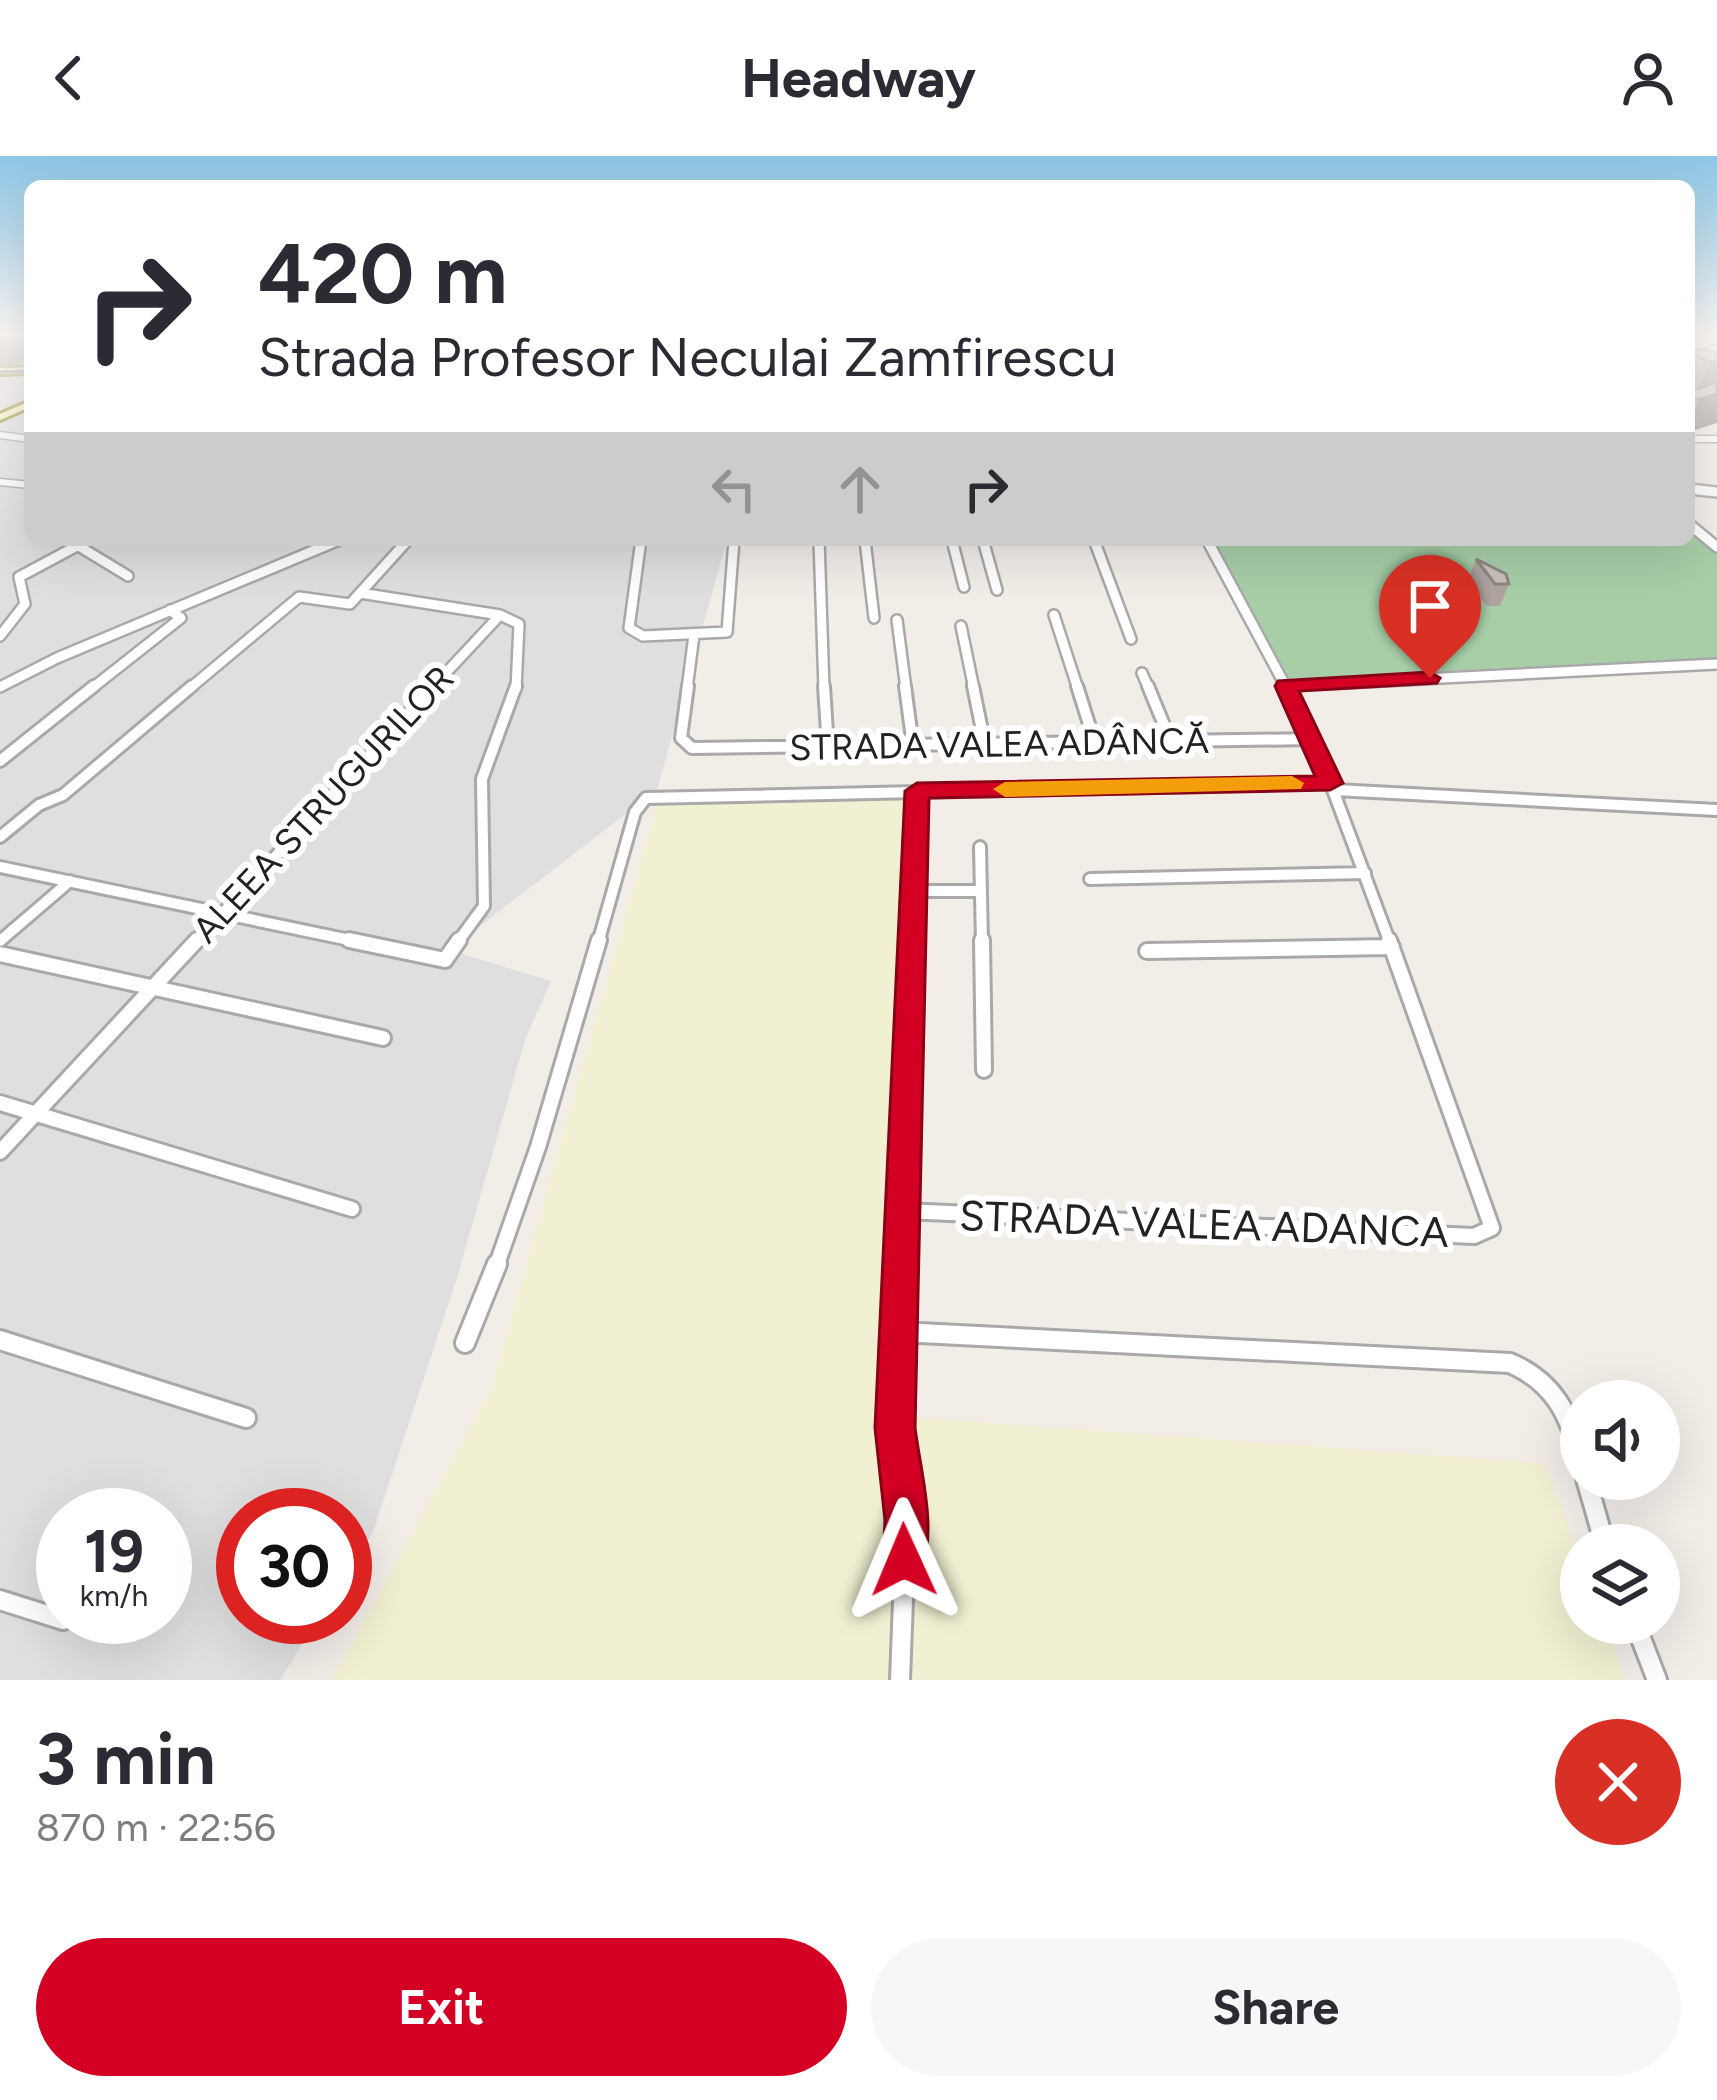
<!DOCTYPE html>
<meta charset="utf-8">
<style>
body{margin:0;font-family:Figtree,sans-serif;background:#f7f7f7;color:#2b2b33;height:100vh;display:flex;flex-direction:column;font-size:45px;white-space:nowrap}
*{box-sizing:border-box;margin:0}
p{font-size:39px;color:#7c7c81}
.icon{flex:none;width:66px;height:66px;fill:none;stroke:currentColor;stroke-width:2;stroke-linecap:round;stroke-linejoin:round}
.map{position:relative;height:1524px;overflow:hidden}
.sheet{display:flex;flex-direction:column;background:#fff;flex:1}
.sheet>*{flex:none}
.banner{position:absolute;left:24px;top:24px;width:1671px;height:366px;border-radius:18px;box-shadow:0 12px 48px #0002;background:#fff;color:#2b2b33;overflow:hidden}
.controls{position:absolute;left:1560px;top:1224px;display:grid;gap:24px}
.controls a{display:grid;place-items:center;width:120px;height:120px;border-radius:50%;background:#fff;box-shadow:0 12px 48px #0002;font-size:60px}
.speed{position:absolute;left:36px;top:1332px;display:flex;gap:24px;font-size:60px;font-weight:700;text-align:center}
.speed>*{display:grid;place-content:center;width:156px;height:156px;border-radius:50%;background:#fff;box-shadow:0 12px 48px #0002;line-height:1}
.speed small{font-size:30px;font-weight:400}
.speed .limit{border:18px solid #d22;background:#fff;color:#111}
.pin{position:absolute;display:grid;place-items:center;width:102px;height:102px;color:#fff;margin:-123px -51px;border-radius:50% 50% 50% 0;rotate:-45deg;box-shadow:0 0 12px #0007}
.pin .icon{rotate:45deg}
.me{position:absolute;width:132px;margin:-66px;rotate:359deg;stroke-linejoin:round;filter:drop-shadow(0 0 9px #0008)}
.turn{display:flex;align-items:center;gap:42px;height:252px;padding:0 36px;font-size:54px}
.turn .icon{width:156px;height:156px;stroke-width:2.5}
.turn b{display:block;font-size:84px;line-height:102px}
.lanes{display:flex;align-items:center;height:114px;padding:0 36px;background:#0003;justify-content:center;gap:60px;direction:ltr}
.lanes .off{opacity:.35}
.round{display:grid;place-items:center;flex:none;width:126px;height:126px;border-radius:63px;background:#f7f7f7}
.summary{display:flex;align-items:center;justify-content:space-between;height:204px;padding:0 36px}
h1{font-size:72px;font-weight:700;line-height:90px}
.button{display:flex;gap:24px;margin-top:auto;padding:24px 36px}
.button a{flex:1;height:138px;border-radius:72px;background:#d40023;color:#fff;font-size:48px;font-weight:700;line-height:138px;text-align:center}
.button a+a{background:#f7f7f7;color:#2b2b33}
header{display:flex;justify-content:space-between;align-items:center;height:156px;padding:0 36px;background:#fff;font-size:54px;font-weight:700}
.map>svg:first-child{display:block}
</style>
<header><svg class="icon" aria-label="back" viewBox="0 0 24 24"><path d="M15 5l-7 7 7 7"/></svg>Headway<svg class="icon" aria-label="person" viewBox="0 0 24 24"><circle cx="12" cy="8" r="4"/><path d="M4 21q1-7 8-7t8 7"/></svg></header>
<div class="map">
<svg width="1717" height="1524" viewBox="0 0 1717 1524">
<rect width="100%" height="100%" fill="#f3ede8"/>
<path fill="#e0dfdf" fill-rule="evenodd" d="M30,215V384H727L657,634L449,794L551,825L525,884L457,1122L373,1376L345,1420V1359H243V1461H319L280,1524H0V218ZM63,1359H165V1461H63Z"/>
<path fill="#f2f0d2" d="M908,639L878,1259L1544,1307L1581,1405V1467H1604L1625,1524H332L491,1233L657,648Z"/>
<path fill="#a7cea7" d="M1689,372L1717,395V502L1286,523L1211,384H1689Z"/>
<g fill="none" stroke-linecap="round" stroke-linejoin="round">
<defs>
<path id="minor-far4" d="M1689,192L1717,184
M0,279L30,283
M1689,283H1717
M0,326L30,329
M1689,333L1708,335"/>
<path id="minor-far3" d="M1689,333L1717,336
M1689,368L1717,391
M408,384L360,437L500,459L431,533
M641,384L629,472L643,480L727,476L734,384
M819,384L824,533
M865,384L874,462
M952,384L964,431
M983,384L997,434
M1094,384L1131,483
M1207,384L1287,533
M77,389L128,420
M500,459L519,468L516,533
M1054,459L1078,533
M897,464L906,533
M961,470L974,533
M0,480L25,448L19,421L88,384
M1142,517L1149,533
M1286,530L1717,508
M0,531L57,502L339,384
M91,533L181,462L170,454
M189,533L299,441L350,448L360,437
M687,533L694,479"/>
<path id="minor-far2" d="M688,530L681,582L692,592L1314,583
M824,530L828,592
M905,530L913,590
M973,530L985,589
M1077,530L1095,587
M1148,530L1171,586
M1286,530L1314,583L1390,787
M0,605L94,530
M1335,634L1717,654
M0,681L39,649L63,639L192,530
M980,691L982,787
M0,711L364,787
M1090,723L1365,717
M913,735H981
M0,785L70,725
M195,787L434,530
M457,787L484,750L482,623L516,530
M598,787L635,656L646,642L1331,627
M912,787L917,635"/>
<path id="minor-far1" d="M349,784L445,804L459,784
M982,784L984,914
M1147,795L1392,791
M0,798L383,882
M0,947L352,1053
M0,996L197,784
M903,1055L1474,1080L1492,1072L1389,784
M496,1111L538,991L599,784
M901,1111L912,784"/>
<path id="minor" d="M900,1176L1510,1207C1554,1226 1569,1258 1581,1302
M0,1184L246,1262
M465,1187L497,1108
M1586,1323L1605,1389
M0,1444L63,1464
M1635,1467L1657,1524
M900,1524L906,1364L895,1272L901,1108"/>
<path id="secondary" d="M30,211V217L0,218V212Z
M30,245V251L0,264V258Z"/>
</defs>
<use href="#minor-far4" stroke="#a9a9a9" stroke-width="9"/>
<use href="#minor-far3" stroke="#a9a9a9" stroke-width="14"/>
<use href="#minor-far2" stroke="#a9a9a9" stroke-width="16"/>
<use href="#minor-far1" stroke="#a9a9a9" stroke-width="20"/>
<use href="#minor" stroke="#a9a9a9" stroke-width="24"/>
<use href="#secondary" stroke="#827b00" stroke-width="6"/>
<use href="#minor-far4" stroke="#fff" stroke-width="6"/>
<use href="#minor-far3" stroke="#fff" stroke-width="9"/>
<use href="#minor-far2" stroke="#fff" stroke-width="10"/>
<use href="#minor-far1" stroke="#fff" stroke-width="14"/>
<use href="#minor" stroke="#fff" stroke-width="18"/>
<use href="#secondary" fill="#fff7ba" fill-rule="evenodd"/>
<path stroke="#707070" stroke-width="3" d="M0,216L30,215"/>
</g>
<path fill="#afa4a0" d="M1689,194L1717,197L1689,276Z
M1142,384H1163V388H1144Z
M1476,403L1509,428L1500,450H1486L1468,424Z"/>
<path fill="#8e8682" d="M0,178H28L30,182V206L0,211Z
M1717,204V225L1710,240L1717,238V267L1689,276V266L1700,243H1693L1711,206Z"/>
<path fill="#cbbfba" stroke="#8e8682" stroke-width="3" d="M1689,194H1706L1717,197V204L1711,206L1689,198Z
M1717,226V238L1700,243H1689V236Z
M1476,403L1506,418L1509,428H1495Z"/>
<linearGradient id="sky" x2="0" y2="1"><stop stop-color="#8dc6e6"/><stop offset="0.45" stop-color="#faf7f5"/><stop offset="1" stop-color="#faf7f5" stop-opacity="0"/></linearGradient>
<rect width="1717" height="392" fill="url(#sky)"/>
<path fill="#d40023" stroke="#8a0017" stroke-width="3" d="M1430,516L1440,522L1437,527L1299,535L1343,627L1330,634L929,642L915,1272C921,1318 938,1376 920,1419L904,1426L889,1419L883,1404L885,1364L875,1272L905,635L917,627L1315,620L1275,530L1278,525Z"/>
<path fill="#f59e0b" d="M1292,620L1304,627L1301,633L1005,641L993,633L1005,626Z"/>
<g text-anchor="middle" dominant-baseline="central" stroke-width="12" stroke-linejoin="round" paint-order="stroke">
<g font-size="36" fill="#222" stroke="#fff">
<text transform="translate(999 588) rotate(-1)">STRADA VALEA ADÂNCĂ</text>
<text transform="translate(323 648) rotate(-47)">ALEEA STRUGURILOR</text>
</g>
<g font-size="42" fill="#222" stroke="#fff">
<text transform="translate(1204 1068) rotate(2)">STRADA VALEA ADANCA</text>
</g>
</g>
</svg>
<div class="controls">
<a><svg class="icon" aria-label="sound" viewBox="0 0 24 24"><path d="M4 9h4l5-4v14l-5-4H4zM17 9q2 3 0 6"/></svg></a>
<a><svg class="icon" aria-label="layers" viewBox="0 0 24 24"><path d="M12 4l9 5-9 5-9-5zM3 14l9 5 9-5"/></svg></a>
</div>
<div class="speed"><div>19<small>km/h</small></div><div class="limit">30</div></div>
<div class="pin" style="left:1430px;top:522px;background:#d93025"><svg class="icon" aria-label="arrive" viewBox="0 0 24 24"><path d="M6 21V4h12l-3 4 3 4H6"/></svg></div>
<svg class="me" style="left:904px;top:1404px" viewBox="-20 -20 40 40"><path d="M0-17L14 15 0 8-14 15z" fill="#d40023" stroke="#fff" stroke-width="4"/></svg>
<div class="banner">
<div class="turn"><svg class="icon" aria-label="right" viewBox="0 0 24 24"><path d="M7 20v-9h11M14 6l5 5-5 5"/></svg><div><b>420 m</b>Strada Profesor Neculai Zamfirescu</div></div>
<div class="lanes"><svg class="icon off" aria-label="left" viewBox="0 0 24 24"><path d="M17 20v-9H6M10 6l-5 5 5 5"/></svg><svg class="icon off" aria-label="ahead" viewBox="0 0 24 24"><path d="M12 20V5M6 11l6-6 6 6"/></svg><svg class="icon" aria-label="right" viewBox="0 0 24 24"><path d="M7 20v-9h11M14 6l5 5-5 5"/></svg></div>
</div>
</div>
<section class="sheet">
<div class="summary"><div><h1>3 min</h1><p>870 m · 22:56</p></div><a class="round" style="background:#d93025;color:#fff"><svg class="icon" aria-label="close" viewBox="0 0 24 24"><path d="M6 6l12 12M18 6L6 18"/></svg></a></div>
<div class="button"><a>Exit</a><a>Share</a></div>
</section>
